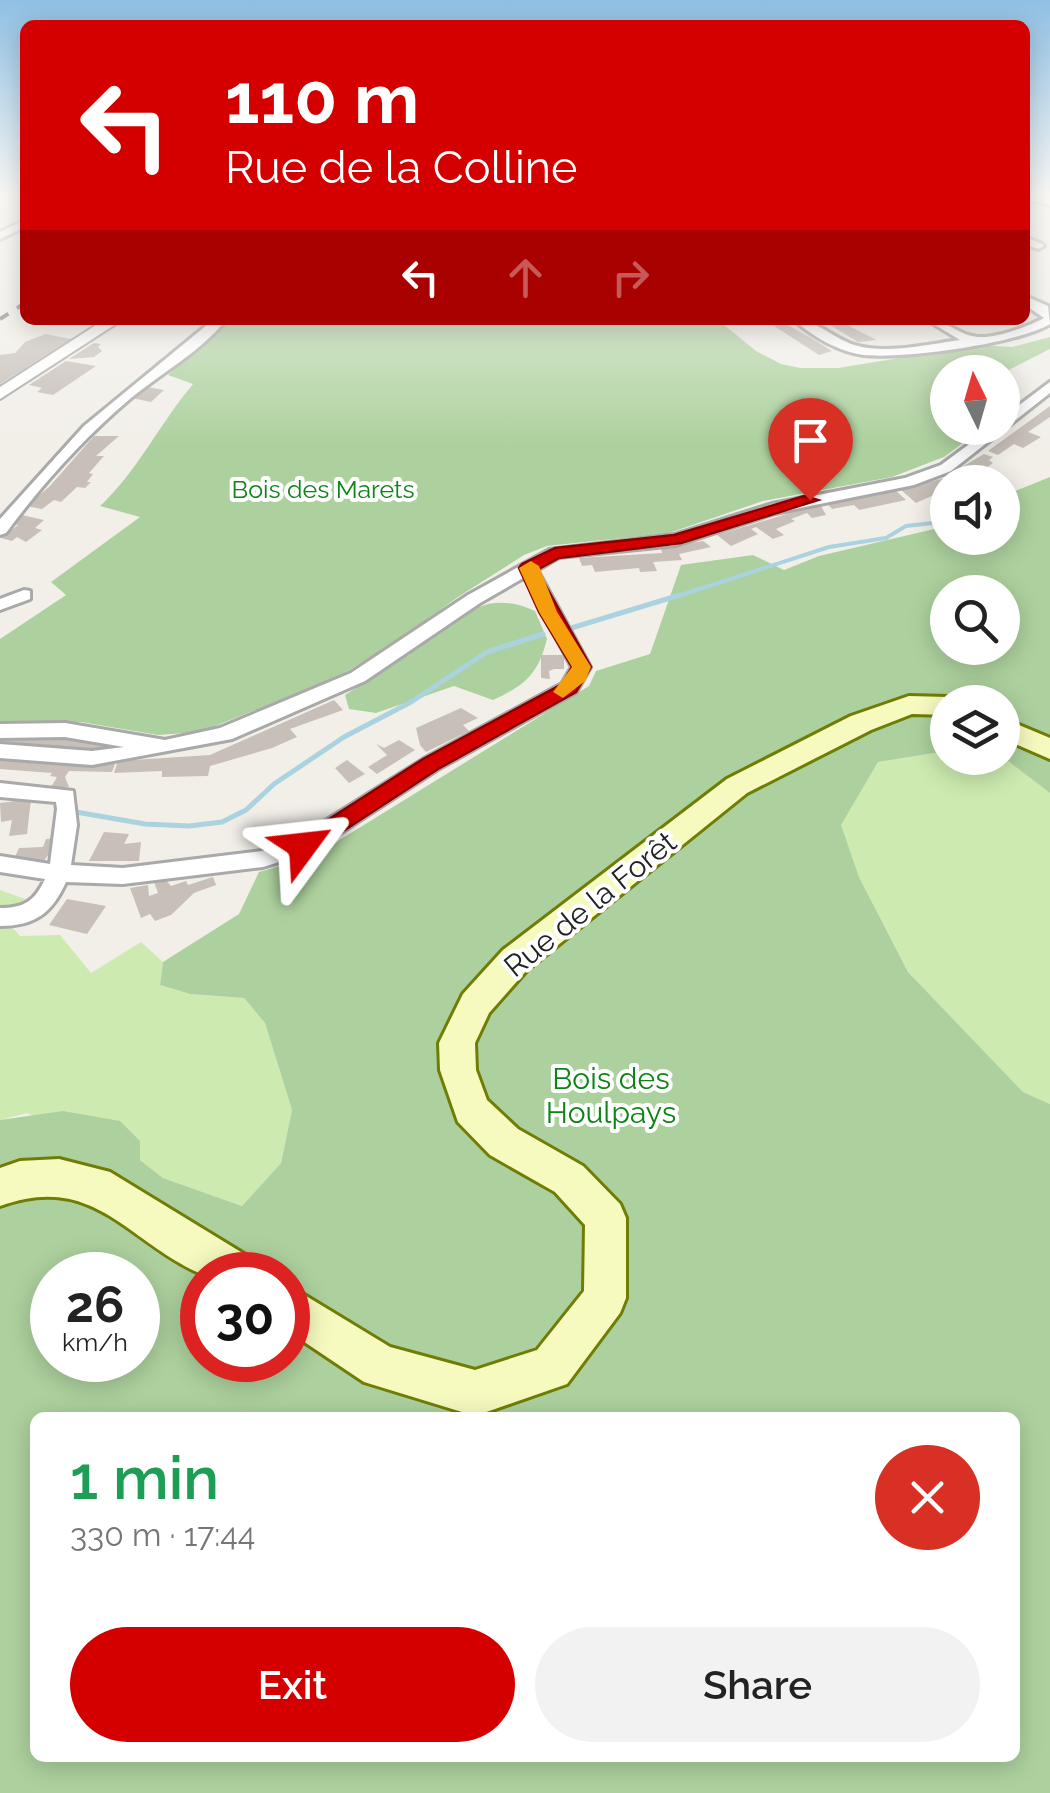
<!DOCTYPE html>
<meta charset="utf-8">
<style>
body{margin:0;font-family:Raleway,sans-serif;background:#f2f2f2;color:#222;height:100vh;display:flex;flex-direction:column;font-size:38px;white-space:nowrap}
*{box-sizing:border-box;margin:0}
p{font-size:32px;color:#767676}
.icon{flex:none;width:55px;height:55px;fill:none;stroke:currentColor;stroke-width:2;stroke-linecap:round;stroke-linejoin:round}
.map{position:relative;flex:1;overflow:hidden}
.details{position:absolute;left:30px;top:1412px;width:990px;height:350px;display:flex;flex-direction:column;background:#fff;border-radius:15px;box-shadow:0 5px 25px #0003}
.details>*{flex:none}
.hud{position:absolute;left:20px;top:20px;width:1010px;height:305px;border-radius:15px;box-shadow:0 5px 25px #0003;background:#d40000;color:#fff;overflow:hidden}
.needle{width:65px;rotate:355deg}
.fabs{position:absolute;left:930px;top:355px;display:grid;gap:20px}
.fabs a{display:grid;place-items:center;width:90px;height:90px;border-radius:50%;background:#fff;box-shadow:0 5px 25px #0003;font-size:50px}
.speed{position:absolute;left:30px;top:1252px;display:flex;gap:20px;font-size:50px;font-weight:700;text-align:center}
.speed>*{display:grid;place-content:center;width:130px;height:130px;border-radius:50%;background:#fff;box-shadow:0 5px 25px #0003;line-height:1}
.speed small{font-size:25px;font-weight:400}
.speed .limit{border:15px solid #d22;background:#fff;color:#111}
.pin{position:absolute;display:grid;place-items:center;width:85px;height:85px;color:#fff;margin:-102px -42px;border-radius:50% 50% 50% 0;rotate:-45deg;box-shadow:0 0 10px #0007}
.pin .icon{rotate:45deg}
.me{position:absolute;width:110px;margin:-55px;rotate:60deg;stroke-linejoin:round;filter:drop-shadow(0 0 8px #0008)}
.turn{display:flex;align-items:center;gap:35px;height:210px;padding:0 40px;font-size:45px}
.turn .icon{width:130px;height:130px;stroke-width:2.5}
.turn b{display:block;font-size:70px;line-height:85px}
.lanes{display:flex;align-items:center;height:95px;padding:0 40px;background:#0003;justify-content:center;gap:50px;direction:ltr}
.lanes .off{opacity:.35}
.round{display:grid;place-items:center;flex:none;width:105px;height:105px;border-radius:52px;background:#f2f2f2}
.headline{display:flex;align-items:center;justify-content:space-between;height:170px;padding:0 40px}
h1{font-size:60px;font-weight:600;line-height:75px;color:#1e9e55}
.action{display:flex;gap:20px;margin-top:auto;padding:20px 40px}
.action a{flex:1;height:115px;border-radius:60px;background:#d40000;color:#fff;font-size:40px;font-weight:600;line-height:115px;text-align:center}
.action a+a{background:#f2f2f2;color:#222}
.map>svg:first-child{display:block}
</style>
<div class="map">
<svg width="1050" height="1793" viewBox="0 0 1050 1793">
<rect width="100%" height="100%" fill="#f2efe9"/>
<path fill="#cdebb0" d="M947,751L948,758H1006L1050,793V1104L1023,1092L908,972L859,877L840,825L878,762Z
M0,890L28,900L10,925L20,936L60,935L91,973L141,942L163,962L160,985L190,994L244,998L265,1023L292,1110L281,1163L242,1206L163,1178L140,1160L27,1113L0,1120Z"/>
<path fill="#add19e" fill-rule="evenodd" d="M228,320H718L756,351L781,364L800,368H838L979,345L1012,347L1050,337V349L1003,373L982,368L975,372H948V428H983L944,457L892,477L763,501L669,533L547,546L524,555L458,597L397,641L415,650C456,620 483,587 535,611L547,639C538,674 526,685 493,700L454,686L376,713L349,709L345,695L410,654L391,646L334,679L200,732L158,735L81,722L0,724V639L66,595L51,582L140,517L100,506C137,472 160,423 193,384L168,375Z
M1050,477V793L1003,757L1002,702H948L947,751L878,762L841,825L859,877L908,972L1023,1092L1050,1104V1793H0V1120L63,1111L120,1121L140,1141V1160L163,1178L242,1206L281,1163L292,1110L265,1023L244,998L190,994L160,985L163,962L239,914L259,872L312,857L589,686L596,671L650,654L681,565L753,555L784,570L819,556L947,526L948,538H1002L1003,496ZM948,592H1002V648H948ZM52,1275H138V1360H52ZM202,1275H288V1360H202ZM35,1418H1015V1758H35Z"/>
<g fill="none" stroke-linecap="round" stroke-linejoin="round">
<path stroke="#aad3df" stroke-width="4" d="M672,598L829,547L886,538L906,526L933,523"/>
<path stroke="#aad3df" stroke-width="5" d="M568,629L680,595
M70,811L145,824L189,826L222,822L246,810L274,784L344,737L411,702L487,652L543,634"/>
</g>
<path fill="#c7bfb8" d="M822,320H837L877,340L858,342Z
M784,323L813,339L832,351L819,355L774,326Z
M46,334L71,339L0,384V355L15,353L25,342Z
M94,343L101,344L98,347L102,351L94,357L69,359Z
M66,361L96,366L53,395L37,392L42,388L29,385Z
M147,387L164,390L151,402L132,398Z
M1050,406V417L1028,432L1041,437L1023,448L1014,444L998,455L988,451Z
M94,436H119L96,456H104L89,473L93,474L87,482H91L85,488L77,487L61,502L54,500L42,509L26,506L49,487Z
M984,454L993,457L989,460L993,463L984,470L970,478L955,471Z
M944,478L948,485L938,487L948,497L941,499L936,494L916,503L901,490Z
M894,489L906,500L859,510L854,505L832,509L826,502Z
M820,504L826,515L812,518L807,513L791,519L795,521L776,529L784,535L773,539L756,527L751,529L758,534L731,546L717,535Z
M22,515L44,520L35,528L42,530L26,542L17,537L12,541L1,538L18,525L11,523Z
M703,541L711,547L679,554L682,560L653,562L657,571L640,572L639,568L595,572L592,565L582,566L579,558L662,553L661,548Z
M541,655H564V669H554L549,671L550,679L541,678Z
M334,700L343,710L290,729L297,737L272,748L210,766L208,776L162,777V771L114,773L118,761L210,755Z
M461,708L478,718L463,725L469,731L426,752L420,745L416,728Z
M46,734L126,744L122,752L100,754L0,746L7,735Z
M399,740L415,750L377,774L368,767L387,755L376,744L384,748Z
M0,756L71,762L116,761L112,772L69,771L65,777L69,787H51L57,777L50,776L52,773L0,769Z
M347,760L365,774L349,783L335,768Z
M31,799L27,834L9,836L12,820L1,822L0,803Z
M104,832L129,834L124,844L141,842L139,861H89Z
M61,838L58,849H52L44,861L14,859L19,848L43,847L46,839Z
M213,877L216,885L194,893L171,915L155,921L150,914L141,918L130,888L148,885L149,896L158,893L154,882L165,879L171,886L186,881L188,885Z
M67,899L106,906L87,934L49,925Z"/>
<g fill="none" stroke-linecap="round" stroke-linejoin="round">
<defs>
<path id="minor" d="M1025,194L1050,199V205L1025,198Z
M25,220V227L0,239V232Z
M1025,237L1042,244L1044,246L1038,249L1025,244Z
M1025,296L1048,306L1050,324C1016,344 904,359 864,355C839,352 812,336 794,320C819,320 834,340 858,346C889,354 929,344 960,340L927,320C946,320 955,332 972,336C991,341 1027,327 1044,318L1025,305Z
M213,320H226C200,352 163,372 131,398C84,438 42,484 6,533L0,535V519L84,426Z
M1050,382V393L951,471L914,485L775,513L676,545L559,557L537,570L590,667L576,692L438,769L311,852L263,867L123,884L66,882C52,913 35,926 0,926V908C24,908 35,901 45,879L0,872V856L50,864L57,809L56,802L0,797V783L73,791L77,825L71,865L123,868L262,851L295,840L424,759L562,684L572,667L525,577L480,603L365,681L232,739L92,765L0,758V744L92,751L124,747L65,737L0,738V724L65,723L165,740L220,728L351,673L468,595L549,550L674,535L772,504L905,478L941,465L991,428H1002V418Z
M24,590L30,591V599L0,610V599Z"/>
<path id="tertiary" d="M104,320H122L0,399V387Z"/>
<path id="secondary" d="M909,696L948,697L960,702H948V715L912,714L871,730L747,793L527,970L489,1013L475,1043L476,1070L487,1100L518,1129L583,1166L620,1204L626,1218V1298L620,1313L567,1384L475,1416L364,1382L288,1331V1285L390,1347L475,1370L537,1350L584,1291L585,1225L555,1192L490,1155L458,1122L440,1070L439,1043L463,994L503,950L727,779L851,716Z
M1002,718L1050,738V759L1002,738Z
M59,1159L110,1172L254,1260L260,1275C243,1275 212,1280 199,1273C125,1239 93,1172 0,1206V1168L20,1161Z"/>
</defs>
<use href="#minor" stroke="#a9a9a9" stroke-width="6"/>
<use href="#tertiary" stroke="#a9a9a9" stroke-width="4"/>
<use href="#secondary" stroke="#707d05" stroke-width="6"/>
<use href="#minor" fill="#fff" fill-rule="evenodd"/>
<use href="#tertiary" fill="#fff" fill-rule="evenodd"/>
<use href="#secondary" fill="#f7fabf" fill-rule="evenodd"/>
<path stroke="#707070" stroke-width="4" stroke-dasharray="10 10" stroke-linecap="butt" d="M0,319L25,303"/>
</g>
<linearGradient id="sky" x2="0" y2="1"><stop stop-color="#8fc0e4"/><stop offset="0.44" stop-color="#f9f8f5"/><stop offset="1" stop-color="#f9f8f5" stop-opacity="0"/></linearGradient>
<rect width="1050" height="445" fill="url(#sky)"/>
<path fill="#d40000" stroke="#8a0000" stroke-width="2.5" d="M804,496L818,500L681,543L559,558L537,570L591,667L576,692L438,769L311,852H295L292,846L295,841L423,759L562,684L572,667L539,612L519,568L522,564L555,548L674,535Z"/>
<path fill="#f59e0b" d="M531,561L539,566L557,612L591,667L585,681L563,698L553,692L572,667L539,612L519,568Z"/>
<g text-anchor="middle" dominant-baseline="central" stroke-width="8" stroke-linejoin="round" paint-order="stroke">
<g font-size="25" fill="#0c8416" stroke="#fff">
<text x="323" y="489">Bois des Marets</text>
</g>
<g font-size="30" fill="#222" stroke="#fff">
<text transform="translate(590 904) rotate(-39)">Rue de la Forêt</text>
</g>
<g font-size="30" fill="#0c8416" stroke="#fff">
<text x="611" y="1078">Bois des<tspan x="611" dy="34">Houlpays</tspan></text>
</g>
</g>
</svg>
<div class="fabs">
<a><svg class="needle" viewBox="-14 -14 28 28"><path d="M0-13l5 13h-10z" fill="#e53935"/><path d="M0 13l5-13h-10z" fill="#767676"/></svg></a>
<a><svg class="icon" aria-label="sound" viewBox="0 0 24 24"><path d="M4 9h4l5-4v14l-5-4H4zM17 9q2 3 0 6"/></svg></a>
<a><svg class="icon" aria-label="search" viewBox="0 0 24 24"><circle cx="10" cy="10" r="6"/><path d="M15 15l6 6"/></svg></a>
<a><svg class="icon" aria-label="layers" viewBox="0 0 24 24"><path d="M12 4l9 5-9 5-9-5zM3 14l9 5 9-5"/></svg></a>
</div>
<div class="speed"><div>26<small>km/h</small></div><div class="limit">30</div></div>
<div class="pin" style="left:810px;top:500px;background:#d93025"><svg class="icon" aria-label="arrive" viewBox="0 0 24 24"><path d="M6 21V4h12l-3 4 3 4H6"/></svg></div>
<svg class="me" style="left:303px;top:846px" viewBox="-20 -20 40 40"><path d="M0-17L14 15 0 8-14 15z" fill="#d40000" stroke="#fff" stroke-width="4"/></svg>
<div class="hud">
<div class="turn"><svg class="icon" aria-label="left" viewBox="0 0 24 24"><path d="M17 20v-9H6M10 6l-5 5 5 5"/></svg><div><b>110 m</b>Rue de la Colline</div></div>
<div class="lanes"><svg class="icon" aria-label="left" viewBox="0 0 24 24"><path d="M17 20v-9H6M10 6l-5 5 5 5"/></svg><svg class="icon off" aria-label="ahead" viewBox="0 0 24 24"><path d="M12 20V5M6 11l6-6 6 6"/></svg><svg class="icon off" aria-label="right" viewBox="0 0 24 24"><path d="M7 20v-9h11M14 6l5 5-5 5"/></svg></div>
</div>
<section class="details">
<div class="headline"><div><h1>1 min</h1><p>330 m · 17:44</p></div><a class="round" style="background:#d93025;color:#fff"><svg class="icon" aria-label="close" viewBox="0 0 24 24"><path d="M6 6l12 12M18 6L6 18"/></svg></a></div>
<div class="action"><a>Exit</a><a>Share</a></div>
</section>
</div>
